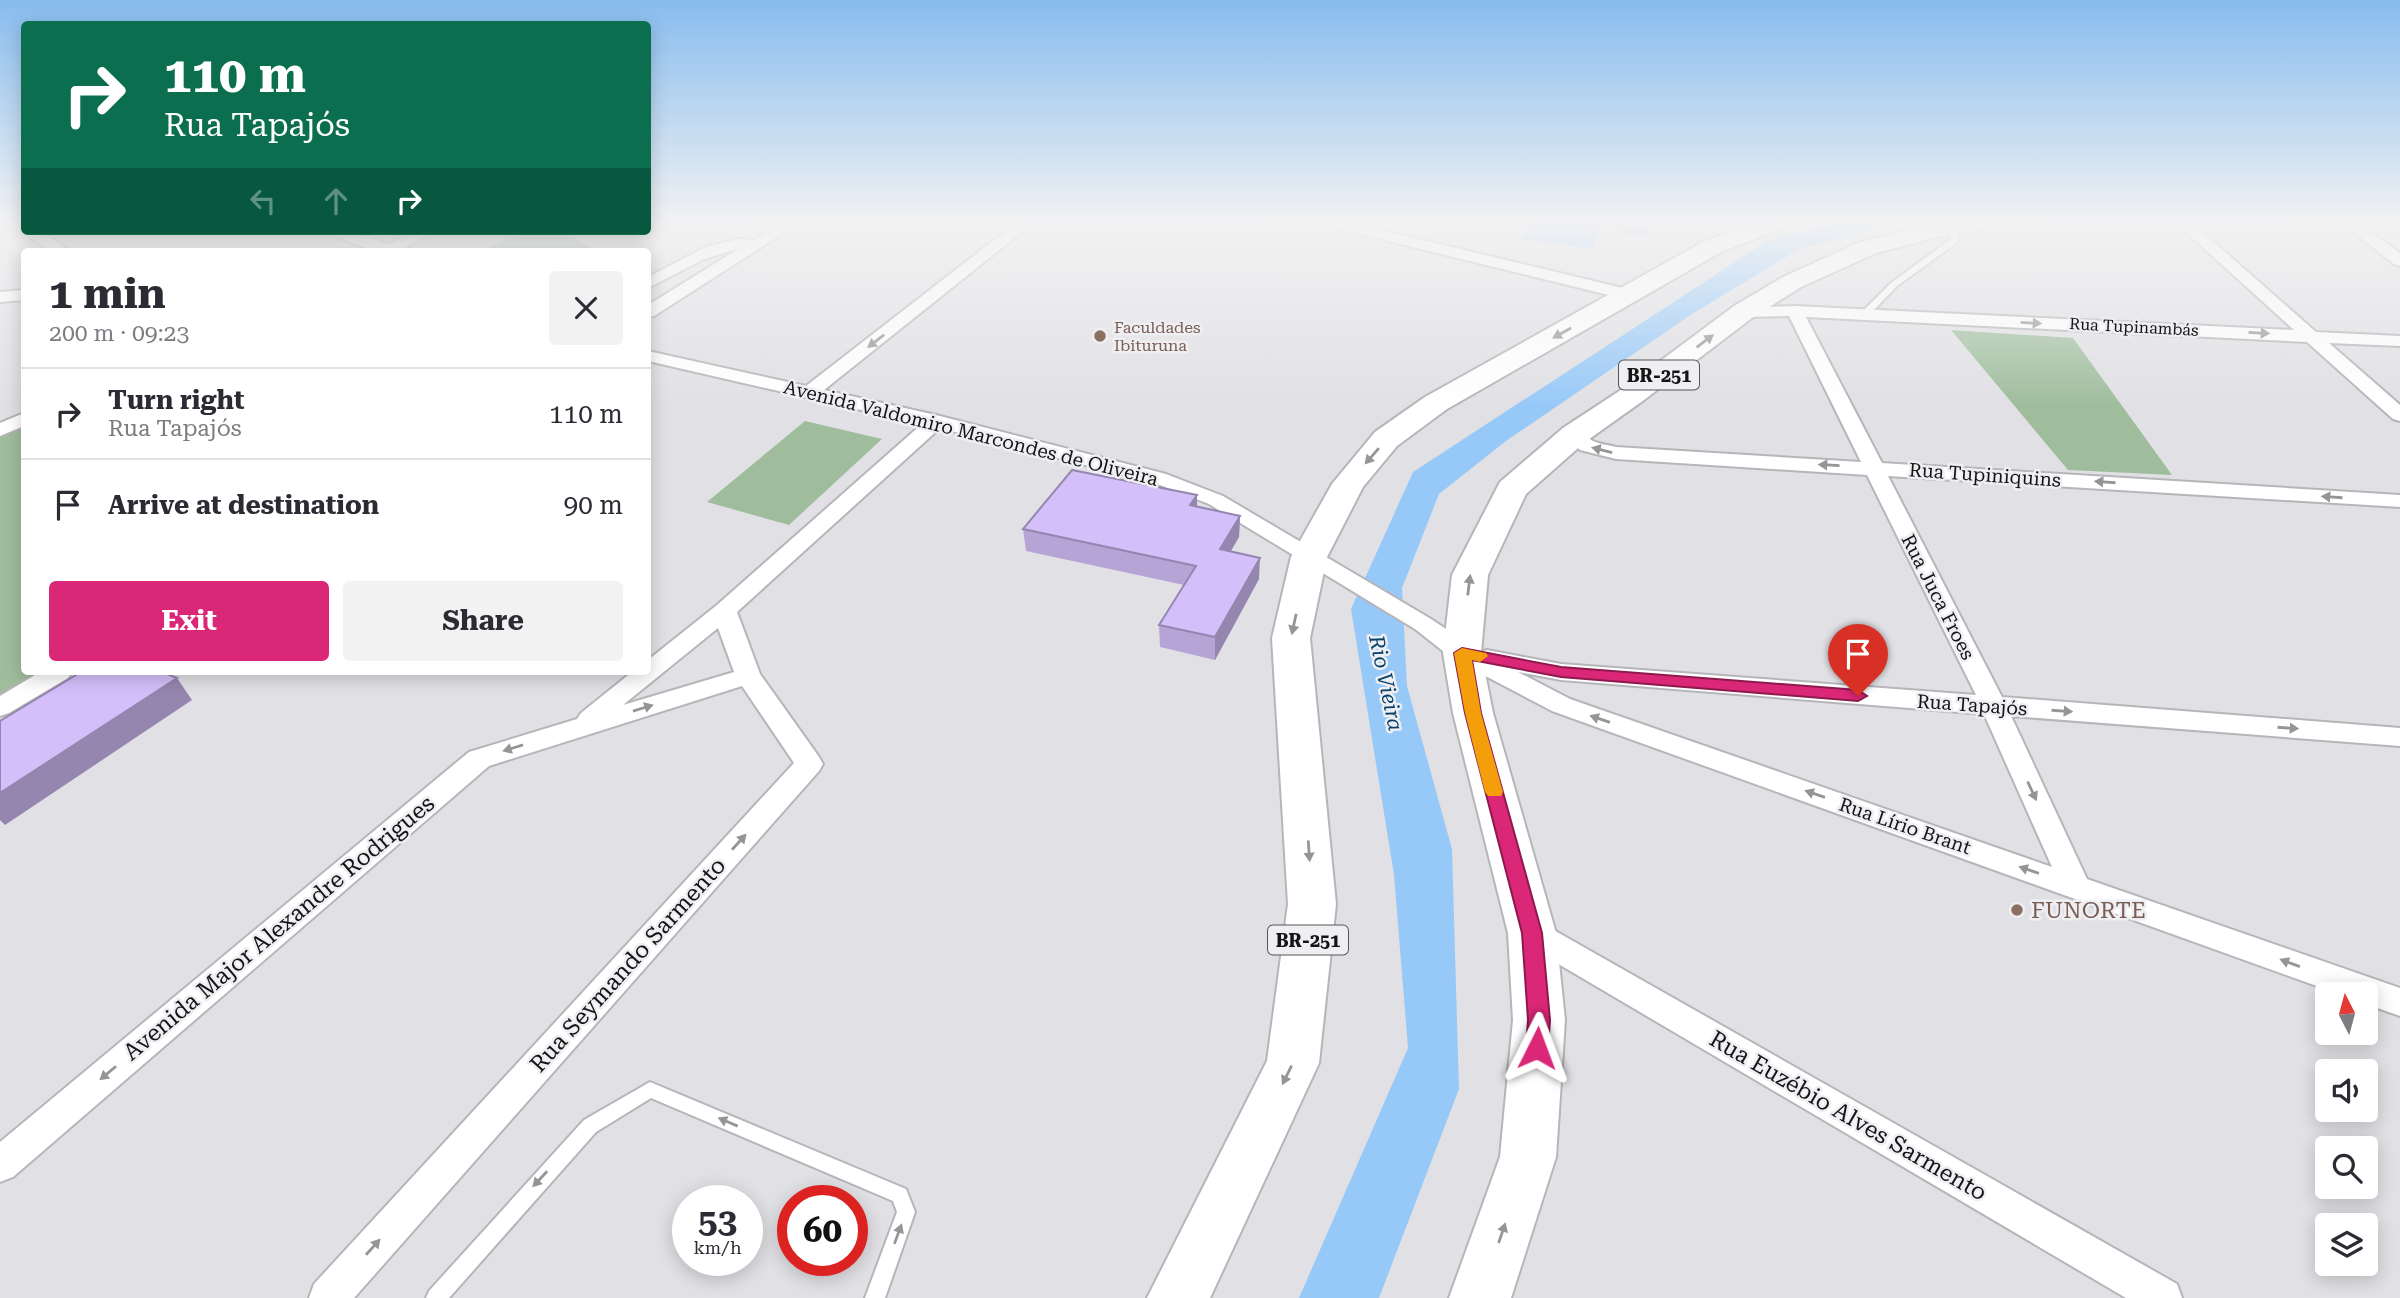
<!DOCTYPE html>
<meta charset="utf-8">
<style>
body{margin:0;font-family:"Roboto Serif",serif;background:#f2f2f3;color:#2b2b33;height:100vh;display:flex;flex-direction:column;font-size:26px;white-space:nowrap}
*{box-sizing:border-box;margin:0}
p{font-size:23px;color:#7c7c81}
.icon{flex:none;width:38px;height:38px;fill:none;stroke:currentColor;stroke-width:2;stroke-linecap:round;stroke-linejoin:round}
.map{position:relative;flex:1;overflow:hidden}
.drawer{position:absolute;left:21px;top:248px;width:630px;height:427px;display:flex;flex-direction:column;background:#fff;border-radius:7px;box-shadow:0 4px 18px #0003}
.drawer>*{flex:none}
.banner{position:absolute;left:21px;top:21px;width:630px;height:214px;border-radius:7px;box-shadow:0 4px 18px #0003;background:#0b6e4f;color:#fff;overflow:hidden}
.needle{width:46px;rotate:354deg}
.controls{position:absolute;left:2315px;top:982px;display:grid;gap:14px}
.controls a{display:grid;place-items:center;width:63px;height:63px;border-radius:7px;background:#fff;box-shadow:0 4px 18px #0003;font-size:35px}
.speed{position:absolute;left:672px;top:1185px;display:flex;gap:14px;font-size:35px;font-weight:700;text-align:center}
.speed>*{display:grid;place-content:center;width:91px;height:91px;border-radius:50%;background:#fff;box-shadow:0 4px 18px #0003;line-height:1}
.speed small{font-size:18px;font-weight:400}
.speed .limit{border:10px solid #d22;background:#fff;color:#111}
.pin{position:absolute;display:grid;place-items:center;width:60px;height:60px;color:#fff;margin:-72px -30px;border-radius:50% 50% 50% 0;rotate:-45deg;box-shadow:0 0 7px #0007}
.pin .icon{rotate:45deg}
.me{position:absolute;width:77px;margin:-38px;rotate:3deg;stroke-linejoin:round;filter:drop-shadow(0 0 5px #0008)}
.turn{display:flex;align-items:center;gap:24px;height:147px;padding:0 28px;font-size:32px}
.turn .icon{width:91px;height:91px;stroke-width:2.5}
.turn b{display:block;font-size:49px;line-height:60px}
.lanes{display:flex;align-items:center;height:66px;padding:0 28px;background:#0003;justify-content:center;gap:35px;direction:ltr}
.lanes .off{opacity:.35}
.round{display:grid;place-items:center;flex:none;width:74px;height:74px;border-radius:7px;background:#f2f2f3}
.summary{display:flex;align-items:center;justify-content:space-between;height:119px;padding:0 28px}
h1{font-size:42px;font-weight:700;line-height:52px}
.action{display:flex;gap:14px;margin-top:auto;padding:14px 28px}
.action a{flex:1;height:80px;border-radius:7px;background:#db2777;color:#fff;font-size:28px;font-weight:700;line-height:80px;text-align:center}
.action a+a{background:#f2f2f3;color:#2b2b33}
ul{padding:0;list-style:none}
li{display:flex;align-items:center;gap:21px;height:91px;padding:0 28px;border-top:2px solid #e1e1e2}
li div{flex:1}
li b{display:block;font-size:26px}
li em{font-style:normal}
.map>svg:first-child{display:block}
</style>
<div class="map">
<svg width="2400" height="1298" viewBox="0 0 2400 1298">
<rect width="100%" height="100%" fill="#e1e1e5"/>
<path fill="#9fbd9d" d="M527,231H563L599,252H477Z
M1951,330L2073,338L2172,475L2068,470Z
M805,421L882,439L789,525L707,502Z
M24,424V672H47L0,700V436Z"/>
<path fill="#97c9f8" d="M1528,223H1602L1593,249L1521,239Z
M1843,223H1906L1801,248L1692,314L1506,441L1439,494L1402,588L1407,686L1452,849L1459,1089L1379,1298H1299L1408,1048L1394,875L1351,609L1413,472L1775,236Z"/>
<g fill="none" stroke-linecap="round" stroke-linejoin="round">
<defs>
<path id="service" d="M1949,226L1956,228L1959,239L1955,244L1897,286L1867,317H1861V313L1891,283L1951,239Z
M650,1082L906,1189L915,1212L885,1298H865L897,1212L893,1201L651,1098L596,1132L449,1298H426L429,1291L584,1120Z"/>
<path id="minor" d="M781,223H799L654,316L648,317V305L740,248L704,259L648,288V277L706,247L739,239L754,240Z
M1016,223H1033L824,390L936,415L1166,474L1223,496L1431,619L1480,652L1487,650L1561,664L1976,695L1867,475L1616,459L1580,450L1564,435L1567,431C1580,428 1583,435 1593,441C1599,444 1609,445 1616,447L1861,462L1789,316L1743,317L1734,312L1737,308L1795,306L2294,330L2176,223H2192L2316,332L2400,336V346L2329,343L2400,405V421L2393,419L2307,342L1806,317L1882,463L2400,495V507L1888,476L2002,697L2400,728V746L2011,716L2087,879L2400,988V1016L2366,1004V994H2339L1552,711L1453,659L1415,629L1209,504L1152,482L940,428L737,612L760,674L819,757L823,764L819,771L354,1298H309L314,1284L794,763L742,686L489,766L13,1177L0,1182V1142L469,752L577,719L581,713L632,672H648V660L717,605L922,424L648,361V351L806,386ZM718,628L734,672L623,705ZM1518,672L1561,680L1984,714L2052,867L1570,699Z
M1325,223H1352L1635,291L1637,295L1629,300L1327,226Z
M2342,223H2359L2400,253V266L2394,264Z
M24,228V231H41L71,252H52L25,234L22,231Z
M326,231H349L388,244L417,231H437L397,252H376L329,234Z
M24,290V300L0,302V292Z
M24,413V426L0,436V423Z
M40,672H72L68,678L9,713L0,716V696Z
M1532,921L1543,924L2177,1284L2182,1298H2126L1521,942L1517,933L1521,924Z"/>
<path id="primary" d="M1753,223H1787L1783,228L1721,252L1447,409L1397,446L1363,487L1327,557L1310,638L1336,904L1319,1063L1210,1298H1147L1267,1061L1288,904L1272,638L1291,557L1332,484L1375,432L1425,397L1703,242Z
M1935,223H1992L1988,228L1938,237L1876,253L1801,287L1752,318L1644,400L1585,442L1526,494L1488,575L1481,653L1493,713L1556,933L1565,1020L1556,1157L1511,1298H1449L1500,1157L1513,1020L1508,933L1453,713L1443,653L1452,575L1500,482L1563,428L1624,388L1734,306L1783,277L1858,243Z"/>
</defs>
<use href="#service" stroke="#b6b5b9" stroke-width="4"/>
<use href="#minor" stroke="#b6b5b9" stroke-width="4"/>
<use href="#primary" stroke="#b6b5b9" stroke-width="4"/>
<use href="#service" fill="#fff" fill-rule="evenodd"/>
<use href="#minor" fill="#fff" fill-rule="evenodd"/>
<use href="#primary" fill="#fff" fill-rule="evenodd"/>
</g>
<path fill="#b7a4d7" d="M1621,223H1649L1646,237L1619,234Z
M1197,507L1240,516L1239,537L1231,551L1259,579L1215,660L1160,647L1159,625L1184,585L1026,551L1023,529Z"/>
<path fill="#9586af" d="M1197,495V516L1190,505Z
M1240,516L1239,537L1219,571L1220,549Z
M1260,558L1259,579L1215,660V637Z
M177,678L192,700L5,825L0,820V793Z"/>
<path fill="#d5bffa" stroke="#9586af" stroke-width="2" d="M1621,223H1649L1648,228L1621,225Z
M1072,470L1197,495L1190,505L1240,516L1220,549L1260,558L1215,637L1159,625L1196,566L1023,529Z
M81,672H162L177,678L0,793V721Z"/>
<defs><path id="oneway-solid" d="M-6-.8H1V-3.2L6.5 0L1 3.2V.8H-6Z" transform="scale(1.75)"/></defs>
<g fill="#959596">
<use href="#oneway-solid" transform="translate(2031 323) rotate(3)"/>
<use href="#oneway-solid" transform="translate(1562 333) rotate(151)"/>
<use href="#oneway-solid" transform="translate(2259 333) rotate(3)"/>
<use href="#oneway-solid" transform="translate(876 341) rotate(142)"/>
<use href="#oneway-solid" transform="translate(1705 341) rotate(-37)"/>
<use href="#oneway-solid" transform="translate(1602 450) rotate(-166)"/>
<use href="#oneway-solid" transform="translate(1372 456) rotate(131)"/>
<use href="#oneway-solid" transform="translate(1829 465) rotate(-177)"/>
<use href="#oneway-solid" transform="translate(2105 482) rotate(-176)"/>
<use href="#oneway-solid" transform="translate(2332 497) rotate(-176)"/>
<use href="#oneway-solid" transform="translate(1469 585) rotate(-83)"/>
<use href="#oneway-solid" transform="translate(1294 624) rotate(102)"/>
<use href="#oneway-solid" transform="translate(643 708) rotate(-17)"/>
<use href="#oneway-solid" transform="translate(2062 711) rotate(4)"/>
<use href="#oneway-solid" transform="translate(1600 719) rotate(-161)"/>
<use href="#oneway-solid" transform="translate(2288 728) rotate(4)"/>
<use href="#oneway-solid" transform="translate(513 748) rotate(163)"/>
<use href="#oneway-solid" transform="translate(2032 791) rotate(65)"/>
<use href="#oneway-solid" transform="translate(1815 794) rotate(-161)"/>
<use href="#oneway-solid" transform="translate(739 842) rotate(-48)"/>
<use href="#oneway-solid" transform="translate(1309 851) rotate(86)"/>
<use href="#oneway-solid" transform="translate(2029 870) rotate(-161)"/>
<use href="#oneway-solid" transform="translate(2290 963) rotate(-160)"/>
<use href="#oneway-solid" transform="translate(108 1073) rotate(140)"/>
<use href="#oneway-solid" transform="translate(1287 1075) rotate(116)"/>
<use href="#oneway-solid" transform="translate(728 1122) rotate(-157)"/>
<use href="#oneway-solid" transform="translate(540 1179) rotate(133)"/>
<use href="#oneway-solid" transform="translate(1502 1233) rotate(-71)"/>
<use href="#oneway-solid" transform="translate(898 1234) rotate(-70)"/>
<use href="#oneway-solid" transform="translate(373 1247) rotate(-48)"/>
</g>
<linearGradient id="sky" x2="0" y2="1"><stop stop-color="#87bcee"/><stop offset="0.55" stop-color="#f2f2f3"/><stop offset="1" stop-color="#f2f2f3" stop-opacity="0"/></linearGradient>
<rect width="2400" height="405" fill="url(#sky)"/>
<path fill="#db2777" stroke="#8e194d" stroke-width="2" d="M1462,648L1561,667L1858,690L1867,696L1858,701L1561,677L1472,660L1481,713L1542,933L1550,1020L1548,1048L1544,1055L1537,1057L1529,1055L1526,1048L1528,1020L1522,933L1465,713L1454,653Z"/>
<path fill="#f59e0b" d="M1462,648L1486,653L1488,656L1480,662L1472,660L1481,713L1503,792L1501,796H1488L1485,792L1465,713L1454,653Z"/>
<g fill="#8d6e63" stroke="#efeef2" stroke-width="2.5">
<circle cx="1100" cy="336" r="7"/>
<circle cx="2017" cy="910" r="7"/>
</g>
<g text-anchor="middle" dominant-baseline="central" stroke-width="5" stroke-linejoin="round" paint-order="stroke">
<g font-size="16" fill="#785e54" stroke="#efeef2" text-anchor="start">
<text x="1114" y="327">Faculdades<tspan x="1114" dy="18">Ibituruna</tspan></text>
</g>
<g font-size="16" fill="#141415" stroke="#efeef2">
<text transform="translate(2134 327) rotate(3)">Rua Tupinambás</text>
</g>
<g fill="#efeef2" stroke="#565557" stroke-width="2">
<rect x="1619" y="360.5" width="80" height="29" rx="5"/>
<rect x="1268" y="925.5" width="80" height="29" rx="5"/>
</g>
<g font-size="18" font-weight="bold" fill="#141415">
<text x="1659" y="375">BR-251</text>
<text x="1308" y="940">BR-251</text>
</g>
<g font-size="19" fill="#141415" stroke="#efeef2">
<text transform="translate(971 433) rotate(14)">Avenida Valdomiro Marcondes de Oliveira</text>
<text transform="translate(1985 475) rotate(4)">Rua Tupiniquins</text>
<text transform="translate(1938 597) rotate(63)">Rua Juca Froes</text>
<text transform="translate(1972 705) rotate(4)">Rua Tapajós</text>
<text transform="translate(1905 826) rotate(19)">Rua Lírio Brant</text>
</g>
<g font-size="21" font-style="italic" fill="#06416b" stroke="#efeef2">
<text transform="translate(1386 683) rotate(78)">Rio Vieira</text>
</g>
<g font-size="23" fill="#785e54" stroke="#efeef2" text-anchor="start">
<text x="2031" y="910">FUNORTE</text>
</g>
<g font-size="23" fill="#141415" stroke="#efeef2">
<text transform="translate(279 928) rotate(-40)">Avenida Major Alexandre Rodrigues</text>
<text transform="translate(628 965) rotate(-48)">Rua Seymando Sarmento</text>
<text transform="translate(1848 1116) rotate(30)">Rua Euzébio Alves Sarmento</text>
</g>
</g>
</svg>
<div class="controls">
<a><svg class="needle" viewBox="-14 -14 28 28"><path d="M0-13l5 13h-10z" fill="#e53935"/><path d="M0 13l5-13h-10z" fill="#7c7c81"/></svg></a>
<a><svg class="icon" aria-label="sound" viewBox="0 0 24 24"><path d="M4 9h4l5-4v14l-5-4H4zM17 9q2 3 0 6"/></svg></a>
<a><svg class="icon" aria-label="search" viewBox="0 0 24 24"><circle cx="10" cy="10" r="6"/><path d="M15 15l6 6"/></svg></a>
<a><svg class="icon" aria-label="layers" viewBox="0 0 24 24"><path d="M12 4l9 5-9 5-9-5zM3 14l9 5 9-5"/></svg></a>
</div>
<div class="speed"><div>53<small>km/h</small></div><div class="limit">60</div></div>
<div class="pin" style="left:1858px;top:696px;background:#d93025"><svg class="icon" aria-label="arrive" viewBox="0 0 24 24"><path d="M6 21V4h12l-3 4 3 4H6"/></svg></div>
<svg class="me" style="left:1537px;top:1048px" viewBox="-20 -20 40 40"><path d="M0-17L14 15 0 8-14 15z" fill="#db2777" stroke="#fff" stroke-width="4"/></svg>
<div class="banner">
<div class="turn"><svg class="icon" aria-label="right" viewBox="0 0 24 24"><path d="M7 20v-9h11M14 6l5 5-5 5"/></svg><div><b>110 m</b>Rua Tapajós</div></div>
<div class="lanes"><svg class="icon off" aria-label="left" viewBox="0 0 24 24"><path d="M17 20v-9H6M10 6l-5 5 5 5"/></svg><svg class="icon off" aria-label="ahead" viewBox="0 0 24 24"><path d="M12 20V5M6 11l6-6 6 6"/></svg><svg class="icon" aria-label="right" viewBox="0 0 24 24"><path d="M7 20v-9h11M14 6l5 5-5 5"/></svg></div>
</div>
<section class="drawer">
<div class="summary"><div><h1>1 min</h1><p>200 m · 09:23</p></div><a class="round"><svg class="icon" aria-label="close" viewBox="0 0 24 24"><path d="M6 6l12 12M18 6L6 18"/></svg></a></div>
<ul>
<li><svg class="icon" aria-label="right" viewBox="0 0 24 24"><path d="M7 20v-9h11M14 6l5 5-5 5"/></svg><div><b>Turn right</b><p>Rua Tapajós</p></div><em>110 m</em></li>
<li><svg class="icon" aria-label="arrive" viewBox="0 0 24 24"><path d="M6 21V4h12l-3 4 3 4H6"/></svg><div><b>Arrive at destination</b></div><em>90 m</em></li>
</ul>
<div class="action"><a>Exit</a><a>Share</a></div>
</section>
</div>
